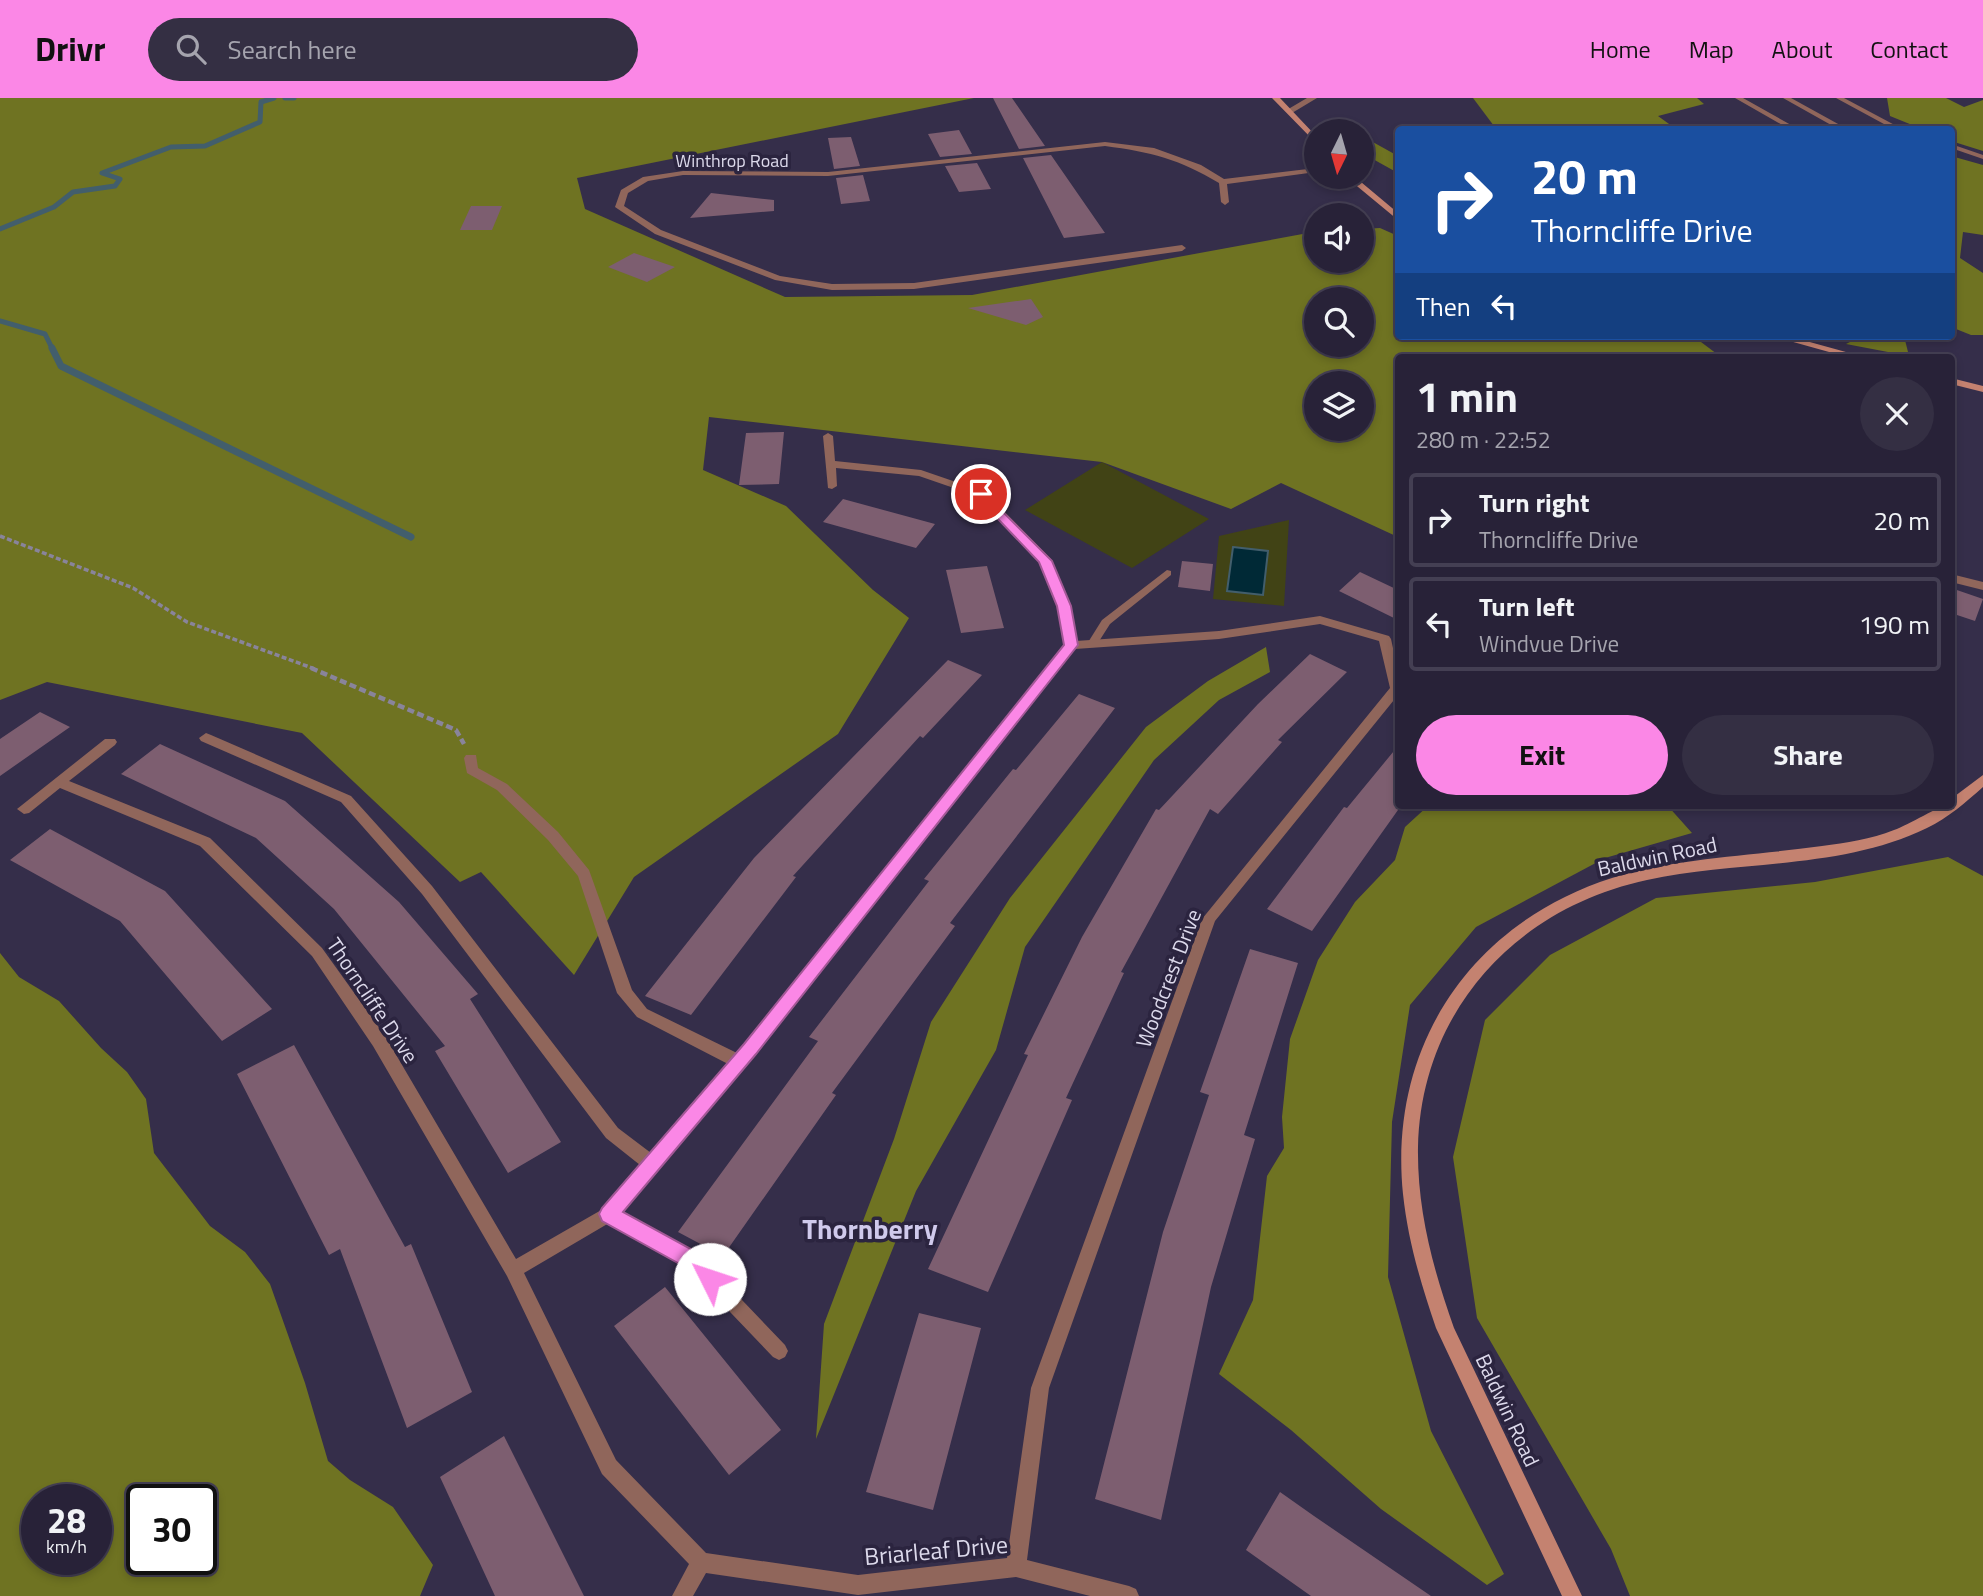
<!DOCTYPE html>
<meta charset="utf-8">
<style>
body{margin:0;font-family:"Titillium Web",sans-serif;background:#342f43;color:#f1f3f6;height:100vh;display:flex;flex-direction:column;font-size:26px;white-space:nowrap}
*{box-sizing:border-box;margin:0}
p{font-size:23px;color:#a5a4ae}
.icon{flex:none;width:38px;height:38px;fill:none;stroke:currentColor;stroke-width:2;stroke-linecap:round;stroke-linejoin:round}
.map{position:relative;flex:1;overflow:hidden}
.drawer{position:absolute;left:1395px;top:256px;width:560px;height:455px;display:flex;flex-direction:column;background:#282238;border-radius:7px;box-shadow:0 4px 10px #0003,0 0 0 2px #443f53}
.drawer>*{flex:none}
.banner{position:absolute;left:1395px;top:28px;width:560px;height:214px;border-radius:7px;box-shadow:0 4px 10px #0003,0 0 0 2px #443f53;background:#1a4fa0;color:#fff;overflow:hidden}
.needle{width:46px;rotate:185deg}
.controls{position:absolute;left:1304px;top:21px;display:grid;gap:14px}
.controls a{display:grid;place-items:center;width:70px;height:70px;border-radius:50%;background:#282238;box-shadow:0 4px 10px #0003,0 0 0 2px #443f53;font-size:35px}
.speed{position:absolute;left:21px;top:1386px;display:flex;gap:14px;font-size:35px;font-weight:700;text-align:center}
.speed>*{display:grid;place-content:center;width:91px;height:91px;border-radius:50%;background:#282238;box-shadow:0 4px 10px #0003,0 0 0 2px #443f53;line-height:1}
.speed small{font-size:18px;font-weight:400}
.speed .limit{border:4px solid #111;border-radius:10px;background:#fff;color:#111}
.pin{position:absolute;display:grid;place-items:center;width:60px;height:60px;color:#fff;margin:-30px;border:4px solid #fff;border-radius:50%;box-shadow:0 2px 7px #0007}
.me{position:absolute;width:77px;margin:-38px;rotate:311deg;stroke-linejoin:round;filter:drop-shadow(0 0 5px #0008)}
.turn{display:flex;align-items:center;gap:24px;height:147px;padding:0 21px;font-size:32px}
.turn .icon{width:91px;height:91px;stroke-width:2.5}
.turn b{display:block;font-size:49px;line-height:60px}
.then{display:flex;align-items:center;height:66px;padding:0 21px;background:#0003;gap:14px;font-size:26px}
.round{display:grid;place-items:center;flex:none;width:74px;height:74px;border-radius:37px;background:#342f43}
.head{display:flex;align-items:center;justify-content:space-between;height:119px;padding:0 21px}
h1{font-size:42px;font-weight:700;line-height:52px}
.button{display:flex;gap:14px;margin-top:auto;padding:14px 21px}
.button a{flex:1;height:80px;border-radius:42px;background:#fb87e6;color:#111;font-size:28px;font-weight:700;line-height:80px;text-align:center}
.button a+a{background:#342f43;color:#f1f3f6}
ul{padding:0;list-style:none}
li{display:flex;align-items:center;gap:21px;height:94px;margin:0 14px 10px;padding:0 7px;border:4px solid #443f53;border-radius:7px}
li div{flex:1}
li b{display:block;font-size:26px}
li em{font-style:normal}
header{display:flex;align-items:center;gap:42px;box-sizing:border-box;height:98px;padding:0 35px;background:#fb87e6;color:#111}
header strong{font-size:33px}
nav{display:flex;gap:38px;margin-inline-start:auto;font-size:24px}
.search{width:490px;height:63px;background:#342f43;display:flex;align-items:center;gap:18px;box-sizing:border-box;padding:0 24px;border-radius:38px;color:#a5a4ae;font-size:26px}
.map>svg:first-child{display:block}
</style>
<header>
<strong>Drivr</strong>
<div class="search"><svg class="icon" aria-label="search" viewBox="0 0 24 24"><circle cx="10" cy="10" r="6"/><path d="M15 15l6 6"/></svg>Search here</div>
<nav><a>Home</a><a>Map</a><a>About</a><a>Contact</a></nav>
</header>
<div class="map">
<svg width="1983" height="1498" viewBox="0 0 1983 1498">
<rect width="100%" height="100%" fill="#352e4a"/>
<path fill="#414315" d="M1102,364L1209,421L1132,470L1025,412Z
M1289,422L1284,508L1213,501L1219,438Z"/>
<path fill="#6f7322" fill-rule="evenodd" d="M0,0H974L577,80L585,111L785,199L972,197L1308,135L1316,134V163H1362V131L1380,130L1398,138V238H1693L1721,259H1398V439L1281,385L1231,411L1102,364L709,319L703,372L786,408L873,492L909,520L838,636L634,779L574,877L481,774L460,784L302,635L47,584L0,602ZM1316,201H1362V247H1316ZM1316,285H1362V331H1316Z
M1473,0H1697L1704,6L1658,18L1676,31L1497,32Z
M1887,0H1946L1964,9L1983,2V53L1951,43V32L1922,31L1890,18Z
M1362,38L1398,58V75L1362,55Z
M1951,58L1983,67V137L1963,134L1960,160L1983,175V237H1971L1951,229Z
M1862,238H1904L1909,258L1846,246Z
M1266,549L1270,574L1219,602L1154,662L1025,849L996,952L916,1093L816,1341L824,1226L894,1041L931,924L1010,800L1146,629L1208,583Z
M1429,707H1667L1692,735L1605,760L1476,829L1410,907L1392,1024L1388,1179L1431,1333L1504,1476L1487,1487L1381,1411L1291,1332L1219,1276L1253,1202L1267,1078L1284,1050L1282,1019L1290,941L1318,862L1355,804L1395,762L1405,729Z
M1948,759L1983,778V1498H1630L1611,1451L1477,1220L1453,1059L1485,922L1550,857L1656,800L1815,784Z
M0,855L19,879L59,903L101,950L127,974L146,1001L154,1055L210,1128L245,1154L270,1186L305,1285L328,1363L350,1382L393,1409L433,1467L420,1498H0ZM37,1402H96V1461H37ZM142,1402H201V1461H142Z"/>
<path fill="#002936" stroke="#425e6c" stroke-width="2" d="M1233,449L1268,453L1263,497L1227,493Z"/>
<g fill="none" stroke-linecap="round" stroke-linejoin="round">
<path stroke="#425e6c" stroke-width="5" d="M285,0H294
M0,131L54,109L73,94L115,88L120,81L102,75L171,49L205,48L260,24L261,4L274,0
M0,223L45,236L53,252"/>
<path stroke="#425e6c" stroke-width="7" d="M52,250L61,268L411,439"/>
</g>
<path fill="#7d5e70" d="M993,0H1012L1045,48L1019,51Z
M959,32L972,56L940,59L928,36Z
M851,39L860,68L834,71L828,40Z
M1051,57L1105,135L1064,140L1023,60Z
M977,65L991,91L959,94L945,68Z
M863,77L870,103L841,106L836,80Z
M711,95L774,102V113L690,120Z
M471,108H502L492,132H460Z
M634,155L675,169L647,184L608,169Z
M1031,201L1043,219L1026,227L968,210Z
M784,334L779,386L739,387L746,335Z
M843,401L935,426L916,450L823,424Z
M1182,463L1213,466L1210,493L1178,489Z
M987,468L1004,530L961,535L946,472Z
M1360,474L1398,492V522L1339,493Z
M1951,490L1983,501L1975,523L1951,515Z
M1310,556L1347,574L1278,642L1282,644L1218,716L1210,711L1121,874L1124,875L1066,1000L1072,1002L988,1194L928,1171L1028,957L1024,956L1082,839L1156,711L1159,712L1258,606Z
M948,562L982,577L923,640L920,638L793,778L796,779L691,917L645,898L754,760Z
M1079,596L1115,610L950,825L955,828L832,995L836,997L723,1158L678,1134L818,943L809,939L929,783L924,781L1013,671L1016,672Z
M40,614L70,629L0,678V641Z
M160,646L285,703L399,804L478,896L470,901L561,1044L508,1075L435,953L445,948L334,811L256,740L121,676Z
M1398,648V712L1312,833L1267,811L1344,709L1347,710Z
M50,731L165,793L272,911L222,943L120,823L10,762Z
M1250,851L1298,865L1244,1037L1255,1041L1211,1189L1161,1422L1095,1401L1163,1134L1209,997L1200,994Z
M294,947L405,1149L411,1146L472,1294L407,1330L340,1151L329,1157L237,976Z
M665,1189L781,1332L729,1377L614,1228Z
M919,1215L981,1230L933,1412L866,1394Z
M504,1338L584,1498H495L440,1379Z
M1280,1394L1314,1418L1431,1498H1311L1246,1452Z"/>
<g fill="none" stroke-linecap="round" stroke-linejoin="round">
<path stroke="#89849b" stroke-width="3.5" stroke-dasharray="5 2.5" stroke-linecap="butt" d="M0,438L133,490L187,524L315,571"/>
<path stroke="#89849b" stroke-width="4.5" stroke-dasharray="7 3.5" stroke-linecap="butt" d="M311,570L456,632L464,646"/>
<path fill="#90665b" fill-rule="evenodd" d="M1735,0H1743L1800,32H1791Z
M1783,0H1791L1849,32H1840Z
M1836,0H1844L1904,32H1895Z
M1951,46L1983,57V61L1951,50Z
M1167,472L1171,473V477L1110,526L1096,548H1088L1087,546L1102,522Z"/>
<path fill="#90665b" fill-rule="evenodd" d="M1307,0H1317L1292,15L1285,13Z
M1105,44L1154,50L1201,67L1224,81L1316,70V74L1227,86L1229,104L1225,107L1221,104L1219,85C1179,61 1151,54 1105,48L828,78L683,77L648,83L628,95L624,108L661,132L780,178L832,186L914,185L1182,147L1186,150L1182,153L914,191L832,192L775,182L655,136L615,109L621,92L643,79L683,73L828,74Z
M828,335L833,338L835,363L921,372L985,394L1052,462L1070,508L1076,543L1219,533L1320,518L1389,538L1391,541L1398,573V597L1215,823L1049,1290L1027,1462L1129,1488L1136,1491L1139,1498H1090L1016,1479L858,1497L706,1475L693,1498H672L689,1466L602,1376L507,1178L373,948L312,858L200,748L60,690L29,715L24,716L17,711L105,641H115L117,644L115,647L69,683L210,740L322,850L385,938L516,1161L603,1111L640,1067L606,1040L422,796L341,704L201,643L199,640L206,635L211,637L351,698L432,788L618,1030L651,1055L728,966L637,919L617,895L578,778L548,742L497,692L467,675L464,660L466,657H476L478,670L507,686L558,734L589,772L632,892L647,911L737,955L1065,547L1058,508L1041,463L977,398L919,378L836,370L837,388L832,391L828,390L823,338ZM1320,526L1379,543L1390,590L1202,821L1031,1290L1007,1460L858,1477L706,1455L616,1362L524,1175L609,1125L687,1169L773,1259L779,1262L785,1259L788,1253L785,1247L699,1157L621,1114L756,956L1075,551L1219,541Z
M1951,476L1983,484V492L1951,484Z"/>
<path fill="#c48270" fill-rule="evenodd" d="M1272,0H1280L1316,38V45Z
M1346,79H1355L1398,115V122Z
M1772,238H1788L1864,259H1847Z
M1951,280L1983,288V294L1951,286Z
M1983,677V689C1966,704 1948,720 1927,730C1841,772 1739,762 1647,782C1516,810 1421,913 1418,1049C1417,1112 1433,1171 1454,1230L1582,1498H1562L1436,1230C1421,1186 1408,1143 1403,1096C1388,948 1471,825 1612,780C1680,759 1752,758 1822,748C1846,745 1871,741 1894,732C1909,727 1939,707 1951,707V701Z"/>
</g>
<path fill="#fb87e6" stroke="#a35896" stroke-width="2" d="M981,392L1052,463L1071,508L1078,547L756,956L623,1114L700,1156L720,1181L717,1188L710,1190L703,1188L685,1169L602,1123L599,1116L602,1110L744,946L1064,547L1057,508L1039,464L977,399L975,396Z"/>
<g text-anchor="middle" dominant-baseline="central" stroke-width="7" stroke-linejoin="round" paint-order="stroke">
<g font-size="18" fill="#dcd9eb" stroke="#2b243f">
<text x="732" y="62">Winthrop Road</text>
</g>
<g font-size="21" fill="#dcd9eb" stroke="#2b243f">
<text transform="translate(1657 758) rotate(-12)">Baldwin Road</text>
<text transform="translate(1168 880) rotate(-69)">Woodcrest Drive</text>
<text transform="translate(373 902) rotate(56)">Thorncliffe Drive</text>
<text transform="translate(1508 1312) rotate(65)">Baldwin Road</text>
</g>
<g font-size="24" fill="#dcd9eb" stroke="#2b243f">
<text transform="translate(936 1452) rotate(-5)">Briarleaf Drive</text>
</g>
<g font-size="28" font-weight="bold" fill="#d0caec" stroke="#2b243f">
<text x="870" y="1130">Thornberry</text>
</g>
</g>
</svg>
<div class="controls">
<a><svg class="needle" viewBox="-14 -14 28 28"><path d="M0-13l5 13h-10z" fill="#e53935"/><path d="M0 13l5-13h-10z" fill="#a5a4ae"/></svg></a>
<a><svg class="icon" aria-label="sound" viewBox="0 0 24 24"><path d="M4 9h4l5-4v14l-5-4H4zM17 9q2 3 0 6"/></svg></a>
<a><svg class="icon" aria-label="search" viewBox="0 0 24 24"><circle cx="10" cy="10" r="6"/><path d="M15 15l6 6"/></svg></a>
<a><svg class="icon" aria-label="layers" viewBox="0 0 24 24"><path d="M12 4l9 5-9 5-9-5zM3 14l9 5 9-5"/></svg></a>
</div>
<div class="speed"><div>28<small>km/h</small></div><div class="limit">30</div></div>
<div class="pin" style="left:981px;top:396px;background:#d93025"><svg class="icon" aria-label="arrive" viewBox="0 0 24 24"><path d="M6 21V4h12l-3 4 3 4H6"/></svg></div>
<svg class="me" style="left:710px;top:1181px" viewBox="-20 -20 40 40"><circle r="19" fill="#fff"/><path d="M0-13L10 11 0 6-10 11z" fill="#fb87e6"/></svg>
<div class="banner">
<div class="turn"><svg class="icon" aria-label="right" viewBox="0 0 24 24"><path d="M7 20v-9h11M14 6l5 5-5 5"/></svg><div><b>20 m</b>Thorncliffe Drive</div></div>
<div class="then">Then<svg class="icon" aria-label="left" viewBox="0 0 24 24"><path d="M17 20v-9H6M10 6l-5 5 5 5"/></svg></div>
</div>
<section class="drawer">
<div class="head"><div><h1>1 min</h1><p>280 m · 22:52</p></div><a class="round"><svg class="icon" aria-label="close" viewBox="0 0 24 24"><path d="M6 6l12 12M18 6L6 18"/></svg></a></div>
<ul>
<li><svg class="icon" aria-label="right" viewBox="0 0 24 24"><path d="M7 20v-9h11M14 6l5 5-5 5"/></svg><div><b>Turn right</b><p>Thorncliffe Drive</p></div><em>20 m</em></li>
<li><svg class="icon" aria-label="left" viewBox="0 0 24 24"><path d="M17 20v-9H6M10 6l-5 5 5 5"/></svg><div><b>Turn left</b><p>Windvue Drive</p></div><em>190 m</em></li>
</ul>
<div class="button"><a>Exit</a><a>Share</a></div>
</section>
</div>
